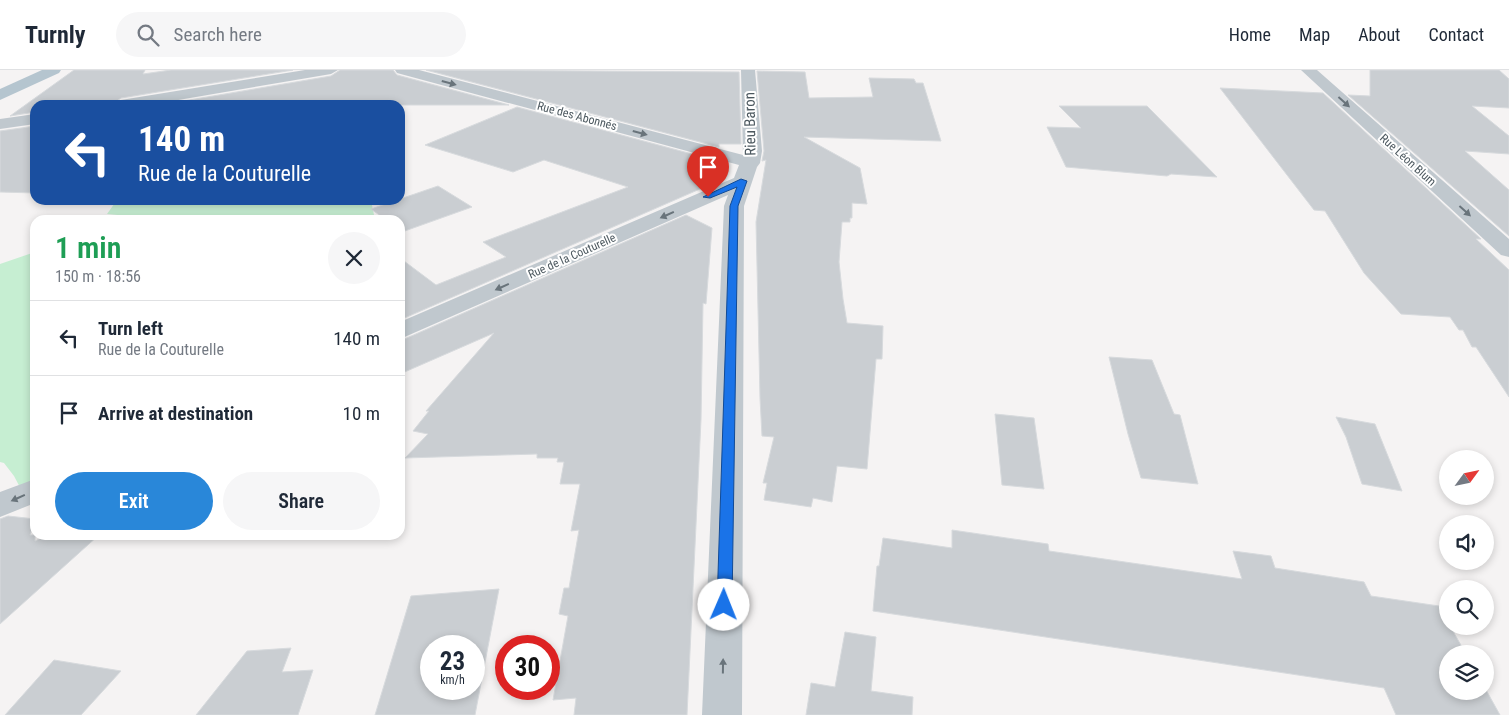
<!DOCTYPE html>
<meta charset="utf-8">
<style>
body{margin:0;font-family:"Roboto Condensed",sans-serif;background:#f6f6f7;color:#1f2937;height:100vh;display:flex;flex-direction:column;font-size:19px;white-space:nowrap}
*{box-sizing:border-box;margin:0}
p{font-size:16px;color:#747a83}
.icon{flex:none;width:28px;height:28px;fill:none;stroke:currentColor;stroke-width:2;stroke-linecap:round;stroke-linejoin:round}
.map{position:relative;flex:1;overflow:hidden}
.side{position:absolute;left:30px;top:145px;width:375px;height:325px;display:flex;flex-direction:column;background:#fff;border-radius:15px;box-shadow:0 2px 8px #0003}
.side>*{flex:none}
.top-card{position:absolute;left:30px;top:30px;width:375px;height:105px;border-radius:15px;box-shadow:0 2px 8px #0003;background:#1a4fa0;color:#fff;overflow:hidden}
.needle{width:32px;rotate:57deg}
.fabs{position:absolute;left:1439px;top:380px;display:grid;gap:10px}
.fabs a{display:grid;place-items:center;width:55px;height:55px;border-radius:50%;background:#fff;box-shadow:0 2px 8px #0003;font-size:25px}
.speed{position:absolute;left:420px;top:565px;display:flex;gap:10px;font-size:25px;font-weight:700;text-align:center}
.speed>*{display:grid;place-content:center;width:65px;height:65px;border-radius:50%;background:#fff;box-shadow:0 2px 8px #0003;line-height:1}
.speed small{font-size:12px;font-weight:400}
.speed .limit{border:8px solid #d22;background:#fff;color:#111}
.pin{position:absolute;display:grid;place-items:center;width:42px;height:42px;color:#fff;margin:-51px -21px;border-radius:50% 50% 50% 0;rotate:-45deg;box-shadow:0 0 5px #0007}
.pin .icon{rotate:45deg}
.me{position:absolute;width:55px;margin:-28px;rotate:1deg;stroke-linejoin:round;filter:drop-shadow(0 0 4px #0008)}
.turn{display:flex;align-items:center;gap:18px;height:105px;padding:0 25px;font-size:22px}
.turn .icon{width:65px;height:65px;stroke-width:2.5}
.turn b{display:block;font-size:35px;line-height:42px}
.round{display:grid;place-items:center;flex:none;width:52px;height:52px;border-radius:26px;background:#f6f6f7}
.summary{display:flex;align-items:center;justify-content:space-between;height:85px;padding:0 25px}
h1{font-size:30px;font-weight:600;line-height:38px;color:#1e9e55}
.action{display:flex;gap:10px;margin-top:auto;padding:10px 25px}
.action a{flex:1;height:58px;border-radius:30px;background:#2987d9;color:#fff;font-size:20px;font-weight:600;line-height:58px;text-align:center}
.action a+a{background:#f6f6f7;color:#1f2937}
ul{padding:0;list-style:none}
li{display:flex;align-items:center;gap:15px;height:75px;padding:0 25px;border-top:1px solid #e0e1e3}
li div{flex:1}
li b{display:block;font-size:19px}
li em{font-style:normal}
header{display:flex;align-items:center;gap:30px;box-sizing:border-box;height:70px;padding:0 25px;background:#fff;border-bottom:1px solid #e0e1e3}
header strong{font-size:24px}
nav{display:flex;gap:28px;margin-inline-start:auto;font-size:18px}
.search{width:350px;height:45px;background:#f6f6f7;display:flex;align-items:center;gap:12px;box-sizing:border-box;padding:0 18px;border-radius:28px;color:#747a83;font-size:19px}
.map>svg:first-child{display:block}
</style>
<header>
<strong>Turnly</strong>
<div class="search"><svg class="icon" aria-label="search" viewBox="0 0 24 24"><circle cx="10" cy="10" r="6"/><path d="M15 15l6 6"/></svg>Search here</div>
<nav><a>Home</a><a>Map</a><a>About</a><a>Contact</a></nav>
</header>
<div class="map">
<svg width="1509" height="645" viewBox="0 0 1509 645">
<rect width="100%" height="100%" fill="#f5f3f3"/>
<path fill="#c6eed2" d="M117,130H371L375,150H131L139,147L107,144Z
M35,182V420L24,425L14,406L4,393L0,392V194Z"/>
<path fill="#caced2" stroke="#d7dadd" fill-rule="evenodd" d="M74,0H145L143,4L171,0H293L121,28L111,35H35V42L10,46Z
M340,0H393L397,5L509,35H160L331,6Z
M426,0L739,2L741,74H719V77Z
M1370,0H1499L1509,9V38L1472,36L1509,66V84L1465,81L1509,120V166L1348,25L1370,26Z
M757,1L805,2L809,28L873,27L869,8L914,9L916,13H923L941,71L804,67L860,98L867,134L852,133V148H850V152H842L839,192L843,229L847,253L883,256L882,289H876L867,399L837,396L832,432L813,428L811,437L764,430L767,413H763L774,367L762,366L760,328L756,152L766,90L762,91L764,81Z
M1220,18L1323,23L1481,169H1476L1509,200V327L1476,277H1472L1463,260H1459L1450,247L1401,244L1364,203L1325,141L1314,140Z
M1059,36H1147L1217,107L1171,104L1167,106L1066,97L1047,57L1081,58Z
M517,37L718,91L716,112L400,250V188L436,215L506,187L483,172L628,117L544,90L513,102L425,75Z
M35,56V123L0,122V61Z
M438,116L472,137L402,162L400,161V150H386L371,139Z
M686,145L712,158L706,234L703,233L701,350L687,645H574L576,628L553,630L568,546L559,544L564,518H569L579,460L571,461L580,414H560L564,392H557L558,388H537V384L405,388L428,364L413,361L429,341H426L494,263L400,304V271Z
M1109,287L1152,290L1174,344L1180,345L1198,414L1141,408L1128,364Z
M995,344L1034,348L1044,419L1002,415Z
M1336,347L1375,354L1402,421L1362,414L1346,367Z
M8,446L35,449L30,465H35V471L48,465H99L0,554V449Z
M952,460L1048,474L1049,481L1242,509L1233,481L1271,486L1275,498L1364,512L1371,526L1439,536L1448,551V556H1450L1466,584H1448V621H1485V618L1500,645H1396L1384,618L873,541L877,496H879L883,468L952,478Z
M499,519L475,645H375L411,526ZM431,576H474V619H431Z
M845,562L876,567L871,621L913,627L912,645H806L811,613L835,617Z
M291,578L282,602L313,600L298,645H196L247,581Z
M54,590L121,601L81,645H5Z"/>
<g fill="none" stroke-linecap="round" stroke-linejoin="round">
<path fill="#c0c8ce" fill-rule="evenodd" d="M395,0H419L743,85L741,0H755L762,81L760,93L757,97L744,136L742,645H702L724,136L728,125L400,269V252L734,108L739,95L397,3Z
M1301,0H1317L1509,169V187L1501,185Z
M35,409V433L0,447V422Z"/>
<path fill="#c0c8ce" fill-rule="evenodd" d="M305,0H338L331,4L149,35H113L121,30Z
M35,44V54L0,59V49Z"/>
<path fill="#b5c5cf" fill-rule="evenodd" d="M42,0H61L59,3L0,30V19Z"/>
</g>
<defs><path id="oneway-solid" d="M-6-.8H1V-3.2L6.5 0L1 3.2V.8H-6Z" transform="scale(1.25)"/></defs>
<g fill="#69747b">
<use href="#oneway-solid" transform="translate(449 13) rotate(15)"/>
<use href="#oneway-solid" transform="translate(1344 32) rotate(42)"/>
<use href="#oneway-solid" transform="translate(640 63) rotate(15)"/>
<use href="#oneway-solid" transform="translate(1465 141) rotate(42)"/>
<use href="#oneway-solid" transform="translate(667 145) rotate(156)"/>
<use href="#oneway-solid" transform="translate(502 217) rotate(156)"/>
<use href="#oneway-solid" transform="translate(18 428) rotate(156)"/>
<use href="#oneway-solid" transform="translate(723 596) rotate(-89)"/>
</g>
<path fill="#1a73e8" stroke="#114b97" d="M741,109L747,111L738,136L732,535L730,540L724,541L719,540L717,535L730,136L737,117L710,128L703,127Z"/>
<g text-anchor="middle" dominant-baseline="central" stroke-width="4" stroke-linejoin="round" paint-order="stroke">
<g font-size="12" fill="#4c585f" stroke="#fff">
<text transform="translate(577 46) rotate(15)">Rue des Abonnés</text>
<text transform="translate(1408 90) rotate(42)">Rue Léon Blum</text>
<text transform="translate(572 186) rotate(-24)">Rue de la Couturelle</text>
</g>
<g font-size="15" fill="#4c585f" stroke="#fff">
<text transform="translate(750 54) rotate(-91)">Rieu Baron</text>
</g>
</g>
</svg>
<div class="fabs">
<a><svg class="needle" viewBox="-14 -14 28 28"><path d="M0-13l5 13h-10z" fill="#e53935"/><path d="M0 13l5-13h-10z" fill="#747a83"/></svg></a>
<a><svg class="icon" aria-label="sound" viewBox="0 0 24 24"><path d="M4 9h4l5-4v14l-5-4H4zM17 9q2 3 0 6"/></svg></a>
<a><svg class="icon" aria-label="search" viewBox="0 0 24 24"><circle cx="10" cy="10" r="6"/><path d="M15 15l6 6"/></svg></a>
<a><svg class="icon" aria-label="layers" viewBox="0 0 24 24"><path d="M12 4l9 5-9 5-9-5zM3 14l9 5 9-5"/></svg></a>
</div>
<div class="speed"><div>23<small>km/h</small></div><div class="limit">30</div></div>
<div class="pin" style="left:708px;top:127px;background:#d93025"><svg class="icon" aria-label="arrive" viewBox="0 0 24 24"><path d="M6 21V4h12l-3 4 3 4H6"/></svg></div>
<svg class="me" style="left:724px;top:535px" viewBox="-20 -20 40 40"><circle r="19" fill="#fff"/><path d="M0-13L10 11 0 6-10 11z" fill="#1a73e8"/></svg>
<div class="top-card">
<div class="turn"><svg class="icon" aria-label="left" viewBox="0 0 24 24"><path d="M17 20v-9H6M10 6l-5 5 5 5"/></svg><div><b>140 m</b>Rue de la Couturelle</div></div>
</div>
<section class="side">
<div class="summary"><div><h1>1 min</h1><p>150 m · 18:56</p></div><a class="round"><svg class="icon" aria-label="close" viewBox="0 0 24 24"><path d="M6 6l12 12M18 6L6 18"/></svg></a></div>
<ul>
<li><svg class="icon" aria-label="left" viewBox="0 0 24 24"><path d="M17 20v-9H6M10 6l-5 5 5 5"/></svg><div><b>Turn left</b><p>Rue de la Couturelle</p></div><em>140 m</em></li>
<li><svg class="icon" aria-label="arrive" viewBox="0 0 24 24"><path d="M6 21V4h12l-3 4 3 4H6"/></svg><div><b>Arrive at destination</b></div><em>10 m</em></li>
</ul>
<div class="action"><a>Exit</a><a>Share</a></div>
</section>
</div>
